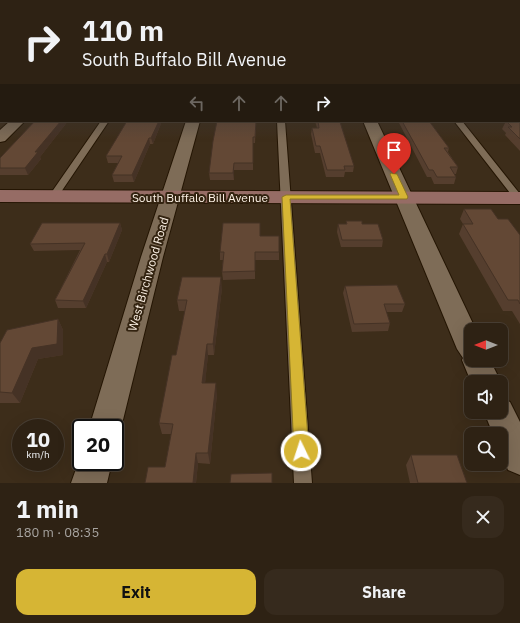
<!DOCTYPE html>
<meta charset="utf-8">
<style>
body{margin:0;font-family:"IBM Plex Sans",sans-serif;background:#362a1d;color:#f1f3f6;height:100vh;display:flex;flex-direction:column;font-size:15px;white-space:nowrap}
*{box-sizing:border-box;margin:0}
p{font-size:13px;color:#a7a4a0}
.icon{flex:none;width:22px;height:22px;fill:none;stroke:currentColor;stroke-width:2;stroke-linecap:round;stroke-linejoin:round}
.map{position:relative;height:483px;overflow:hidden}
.drawer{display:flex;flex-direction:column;background:#2e2214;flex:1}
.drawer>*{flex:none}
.top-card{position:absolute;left:0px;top:0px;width:520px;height:122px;box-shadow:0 4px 16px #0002,0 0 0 1px #493f34;background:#2e2214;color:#f1f3f6;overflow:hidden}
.needle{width:26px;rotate:270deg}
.controls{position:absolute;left:464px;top:323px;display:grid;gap:8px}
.controls a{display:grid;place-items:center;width:44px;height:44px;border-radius:8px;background:#2e2214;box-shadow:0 4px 16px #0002,0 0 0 1px #493f34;font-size:20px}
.speed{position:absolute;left:12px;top:419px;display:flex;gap:8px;font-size:20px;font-weight:700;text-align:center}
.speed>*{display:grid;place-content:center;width:52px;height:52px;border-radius:50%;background:#2e2214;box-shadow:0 4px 16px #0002,0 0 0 1px #493f34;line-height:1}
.speed small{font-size:10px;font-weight:400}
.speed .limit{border:2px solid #111;border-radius:6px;background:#fff;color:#111}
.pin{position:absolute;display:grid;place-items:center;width:34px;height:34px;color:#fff;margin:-41px -17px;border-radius:50% 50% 50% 0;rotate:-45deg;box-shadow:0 0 4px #0007}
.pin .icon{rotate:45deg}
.me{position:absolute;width:44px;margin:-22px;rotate:356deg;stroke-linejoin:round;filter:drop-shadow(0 0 3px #0008)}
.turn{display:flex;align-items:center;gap:14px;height:84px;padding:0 16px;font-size:18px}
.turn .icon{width:52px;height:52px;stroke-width:2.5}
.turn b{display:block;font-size:28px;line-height:34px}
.lanes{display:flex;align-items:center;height:38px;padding:0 16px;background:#0003;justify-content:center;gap:20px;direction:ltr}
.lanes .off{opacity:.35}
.round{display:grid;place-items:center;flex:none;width:42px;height:42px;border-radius:12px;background:#362a1d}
.headline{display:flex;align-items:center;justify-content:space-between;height:68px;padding:0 16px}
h1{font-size:24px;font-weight:700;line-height:30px}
.button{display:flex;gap:8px;margin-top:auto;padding:8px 16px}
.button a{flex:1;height:46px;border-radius:12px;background:#d6b534;color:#111;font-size:16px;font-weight:700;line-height:46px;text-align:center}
.button a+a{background:#362a1d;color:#f1f3f6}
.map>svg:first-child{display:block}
</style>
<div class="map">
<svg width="520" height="483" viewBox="0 0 520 483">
<rect width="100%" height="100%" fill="#3d2d1a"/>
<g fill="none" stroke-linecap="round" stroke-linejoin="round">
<defs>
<path id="service" d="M101,121H109L57,198H51L49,196Z
M277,121H285L312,483H294Z
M454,121H462L520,194V203L517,202Z"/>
<path id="minor" d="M519,92H520V101H519Z
M10,121H25L5,141L0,142V130Z
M186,121H200L163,257L121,428L115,440V428H89L141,257Z
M363,121H377L476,330H471V360H490L501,382H471L462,360L463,358L457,349Z
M501,398L510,402L520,422V475L508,470L501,453V434H493L484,412H501Z
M81,455V462H112L107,483H71Z"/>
<path id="secondary" d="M0,190L520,192V204L0,202Z"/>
</defs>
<use href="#service" stroke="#241503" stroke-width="2"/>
<use href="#minor" stroke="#241503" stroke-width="2"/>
<use href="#secondary" stroke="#241503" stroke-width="2"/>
<use href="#service" fill="#7e6c57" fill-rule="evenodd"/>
<use href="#minor" fill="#7e6c57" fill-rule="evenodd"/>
<use href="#secondary" fill="#966c65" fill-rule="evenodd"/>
</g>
<path fill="#553e2e" d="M35,121H68L40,157L41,159L28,175H0V158Z
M162,121L153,144H150L134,182H114L112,175L118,163H108L106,156Z
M256,121L255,143H253V170H234V180H210L209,173Z
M315,121H336L354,166L353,172H345L344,177H326L320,153H315L311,134L312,128H317Z
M398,121H429L449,148L448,152L458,167L456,174H454L456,177L454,184H434L431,177H427Z
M506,121H520V151L505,135L506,133L502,129Z
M464,209L498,219L520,235V324L512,311H503L459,234L463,224L460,219Z
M346,221L362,224L383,240L382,247H341L337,232L338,224H346Z
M120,223L122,230L109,262H107L86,308H58L55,300L80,250L34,251L30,244Z
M260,236L279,252V260H255V279L223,280L222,272L223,260H220V252Z
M345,286L405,304L402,312H386L390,323L388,331L352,332L343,293Z
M222,288L214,355H208L205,383L217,394L210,464L198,463L196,483H145L165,467L171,434H162L159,423L176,355L185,311H179L177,300Z
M58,319L63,330V355L38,359L20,403H0V343Z
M411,455L467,483H410L406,465Z"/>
<path fill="#453225" d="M1,102V110H0V103Z
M61,121H68L40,157L41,159L28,175L25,168L35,152Z
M159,121H162L153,144L151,138Z
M149,138L150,144L134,182L132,175Z
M234,163V180L233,173Z
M120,223L122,230L109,262L107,254Z
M105,254L107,262L86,308L83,301Z
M221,277L222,288L214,355L213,344Z
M58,319L63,330V355L38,359L20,403L12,393L32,348Z
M207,344L208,355L204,394L202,383Z
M216,383L217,394L210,464L208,453Z
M196,453L198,463L196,483H193Z"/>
<path fill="#634835" stroke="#453225" d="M0,71H1V102L0,103Z
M35,121H61L35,152H38L25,168H0V158Z
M127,121H159L151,138H149L132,175H112L122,156H106Z
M217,121H256L255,137H253V163H234L233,173H209L213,141Z
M318,121L340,122L354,166H344L345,170H327L320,146H316L312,128H319Z
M402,121H429L449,148H444L458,167H450L456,177H437L433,170H429Z
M506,121H520V139L508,127H512Z
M464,209H491L498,219H508L520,235V304L518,300H508L463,224H473Z
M346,221H362V224H378L383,240H342L338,224H347Z
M42,223H120L107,254H105L83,301L55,300L85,243L30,244Z
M223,223H260V236H279V252H255V271L222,272L224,252H220Z
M182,277H221L213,344H207L202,383H216L208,453H196L193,483H145L148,467H165L173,424L159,423L172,355H176L187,300H177Z
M397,285L405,304H384L390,323L354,324L345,286Z
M58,319L57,344L32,348L12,393L0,392V343L7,330Z
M411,455H457L467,483H418Z
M272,473V483H230L231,474Z"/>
<linearGradient id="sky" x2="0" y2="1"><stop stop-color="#22190e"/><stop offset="0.51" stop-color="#514c49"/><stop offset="1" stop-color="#514c49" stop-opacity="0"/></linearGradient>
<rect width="520" height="139" fill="url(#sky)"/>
<path fill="#d6b534" stroke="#8b7622" d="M391,173L397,174L408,197L407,199H290L309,451L306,456L301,458L296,456L294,451L282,197L286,195H399L390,174Z"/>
<g text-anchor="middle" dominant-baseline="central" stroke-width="4" stroke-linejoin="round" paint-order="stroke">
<g font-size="12" fill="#fcf1e5" stroke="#332310">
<text x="200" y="197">South Buffalo Bill Avenue</text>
<text transform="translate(148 274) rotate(-74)">West Birchwood Road</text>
</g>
</g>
</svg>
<div class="controls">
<a><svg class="needle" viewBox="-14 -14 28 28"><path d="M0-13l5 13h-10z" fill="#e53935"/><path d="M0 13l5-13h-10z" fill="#a7a4a0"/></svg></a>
<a><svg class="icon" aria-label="sound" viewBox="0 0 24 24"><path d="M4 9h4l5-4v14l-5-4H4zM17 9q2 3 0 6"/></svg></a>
<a><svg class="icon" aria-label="search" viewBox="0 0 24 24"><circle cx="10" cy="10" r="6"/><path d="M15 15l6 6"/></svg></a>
</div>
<div class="speed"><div>10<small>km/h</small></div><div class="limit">20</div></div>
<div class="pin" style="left:394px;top:174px;background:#d93025"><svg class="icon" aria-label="arrive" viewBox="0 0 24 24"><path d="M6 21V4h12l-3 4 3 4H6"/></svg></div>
<svg class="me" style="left:301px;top:451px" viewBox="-20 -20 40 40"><circle r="17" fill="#d6b534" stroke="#fff" stroke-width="3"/><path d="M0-11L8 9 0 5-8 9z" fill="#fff"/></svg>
<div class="top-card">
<div class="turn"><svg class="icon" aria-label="right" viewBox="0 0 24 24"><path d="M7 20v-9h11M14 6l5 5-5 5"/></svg><div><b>110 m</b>South Buffalo Bill Avenue</div></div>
<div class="lanes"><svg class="icon off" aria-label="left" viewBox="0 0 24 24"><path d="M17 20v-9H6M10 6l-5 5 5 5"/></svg><svg class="icon off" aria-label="ahead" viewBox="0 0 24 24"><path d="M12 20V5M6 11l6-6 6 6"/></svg><svg class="icon off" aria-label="ahead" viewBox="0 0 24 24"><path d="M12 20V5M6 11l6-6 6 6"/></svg><svg class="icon" aria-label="right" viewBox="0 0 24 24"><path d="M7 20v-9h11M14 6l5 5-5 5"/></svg></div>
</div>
</div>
<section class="drawer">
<div class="headline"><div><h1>1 min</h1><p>180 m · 08:35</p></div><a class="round"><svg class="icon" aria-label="close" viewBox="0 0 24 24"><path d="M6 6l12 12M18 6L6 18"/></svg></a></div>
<div class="button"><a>Exit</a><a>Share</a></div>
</section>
